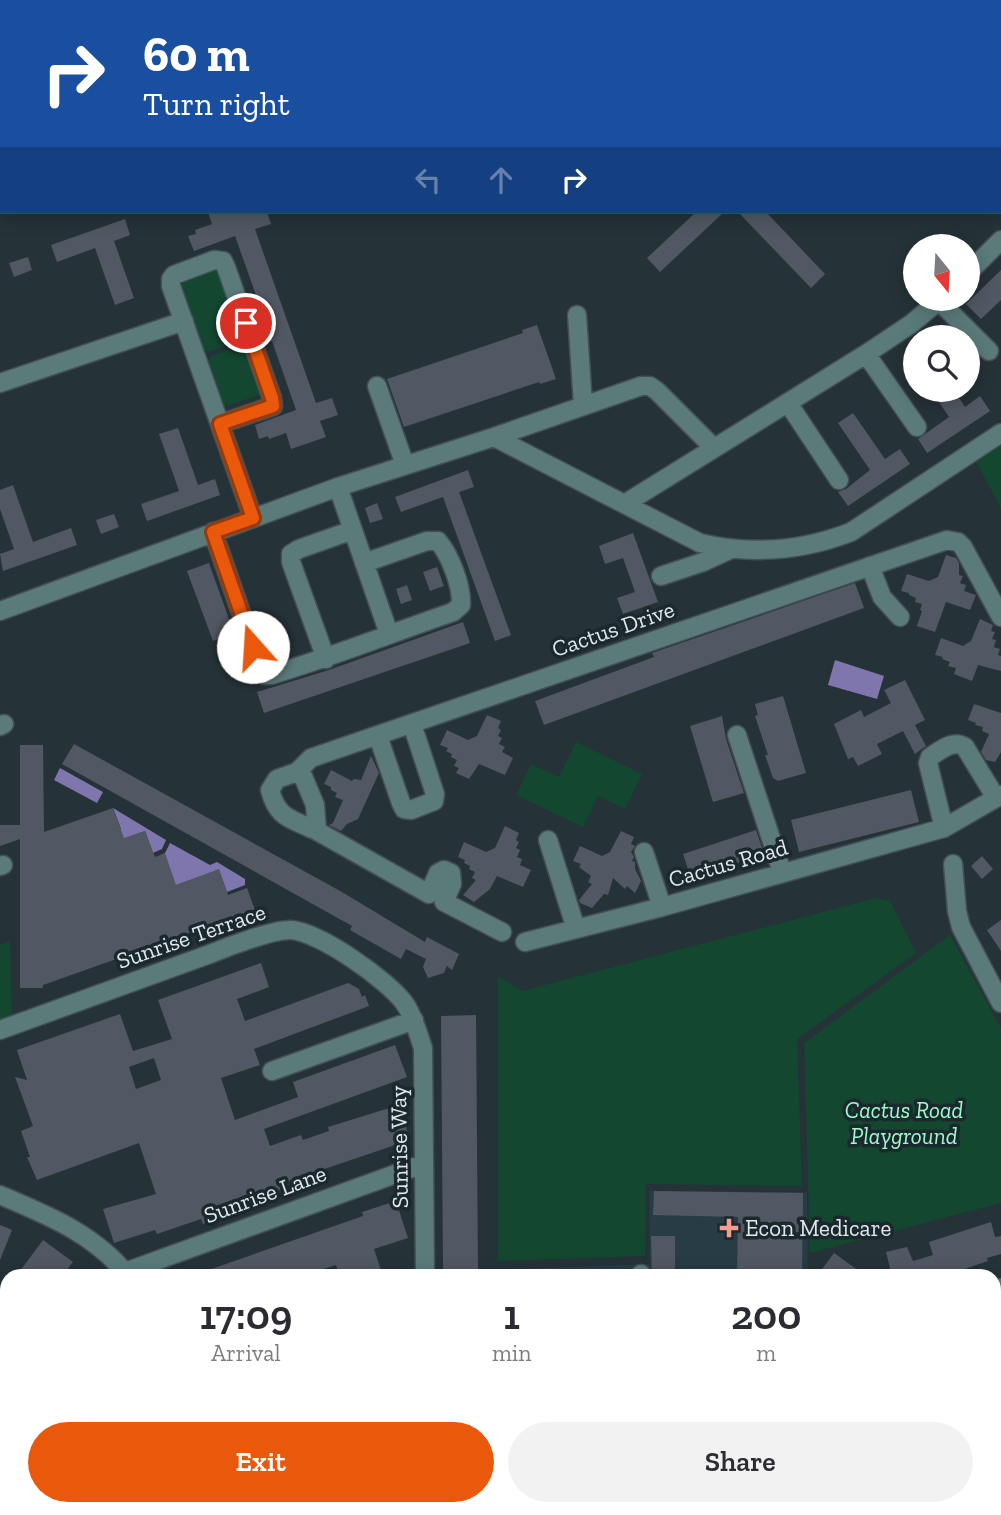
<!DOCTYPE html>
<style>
body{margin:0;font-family:"Zilla Slab",serif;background:#f2f2f3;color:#2b2b33;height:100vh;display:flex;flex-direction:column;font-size:26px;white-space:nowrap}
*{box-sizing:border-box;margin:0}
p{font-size:23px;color:#7c7c81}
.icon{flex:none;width:38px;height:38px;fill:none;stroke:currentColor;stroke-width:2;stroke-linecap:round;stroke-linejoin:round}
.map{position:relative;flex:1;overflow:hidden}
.drawer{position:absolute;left:0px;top:1269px;width:1001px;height:247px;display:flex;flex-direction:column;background:#fff;border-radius:21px 21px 0 0;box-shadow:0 4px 18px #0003}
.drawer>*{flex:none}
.guide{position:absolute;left:0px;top:0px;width:1001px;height:214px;box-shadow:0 4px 18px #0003;background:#1a4fa0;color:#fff;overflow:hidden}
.needle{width:46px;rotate:162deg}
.controls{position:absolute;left:903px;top:234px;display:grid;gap:14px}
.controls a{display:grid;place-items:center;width:77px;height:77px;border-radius:50%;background:#fff;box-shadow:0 4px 18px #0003;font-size:35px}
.pin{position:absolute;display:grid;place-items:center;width:60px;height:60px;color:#fff;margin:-30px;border:4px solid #fff;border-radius:50%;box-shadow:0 2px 7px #0007}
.me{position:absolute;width:77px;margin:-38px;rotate:341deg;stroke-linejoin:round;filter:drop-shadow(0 0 5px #0008)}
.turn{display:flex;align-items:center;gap:24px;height:147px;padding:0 28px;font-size:32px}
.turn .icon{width:91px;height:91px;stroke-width:2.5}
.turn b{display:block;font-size:49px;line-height:60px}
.lanes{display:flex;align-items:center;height:66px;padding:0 28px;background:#0003;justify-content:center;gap:35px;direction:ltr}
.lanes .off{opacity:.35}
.eta{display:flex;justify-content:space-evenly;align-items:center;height:119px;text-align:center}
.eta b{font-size:42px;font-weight:600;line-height:49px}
.action{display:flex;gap:14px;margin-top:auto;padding:14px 28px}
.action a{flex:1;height:80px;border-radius:42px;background:#ea580c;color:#fff;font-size:28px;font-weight:600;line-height:80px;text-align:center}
.action a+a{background:#f2f2f3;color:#2b2b33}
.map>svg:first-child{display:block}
</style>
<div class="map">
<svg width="1001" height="1515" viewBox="0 0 1001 1515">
<rect width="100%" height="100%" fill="#253237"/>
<path fill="#283c45" d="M649,1191L807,1192L808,1276H489V1270L650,1264Z"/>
<path fill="#134730" d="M218,269L244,339L209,352L201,348L180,284Z
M245,344L262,394L224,407L207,364L211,356Z
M1001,445V508L976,462Z
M576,742L642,774L625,809L598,796L583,827L516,795L531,764L559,777Z
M876,898L890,901L916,953L797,1039L802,1186L646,1184L645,1256L498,1261V976L522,991Z
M950,935L1001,1028V1203L810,1253L804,1043Z
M10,941L12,1022L0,1026V945Z
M494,1508H629V1515H494Z
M811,1508V1515H655V1509Z
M23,1509H97L103,1515H23Z"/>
<path fill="#8076ae" d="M835,660L884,676L877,699L828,685Z
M60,768L103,792L97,803L54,780Z
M113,808L166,840L162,849L153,853L145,831L62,861L121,829Z
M170,843L210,865L217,862L245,879V885L227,892L219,870L62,925L165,853Z"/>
<path fill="#515863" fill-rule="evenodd" d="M208,212H267L271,224L255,229L316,403L332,398L338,415L320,421L326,437L291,449L286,433L269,439L268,436L259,439L255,425L296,410L272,341L267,343L261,325L266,323L235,236L194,251L188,236L196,234L195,230L212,224Z
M696,212H724L660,272L647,258Z
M738,212H766L825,274L811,288Z
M125,219L130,235L114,241L134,298L115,305L95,248L57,262L51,245Z
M28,257L32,270L14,277L9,263Z
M1001,270V300L981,319L966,304Z
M537,325L556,379L540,384L539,382L404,427L387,379L523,333L522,330Z
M931,390H954L965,407L980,396L990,411L927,453L918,439L949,417Z
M853,413L885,459L900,449L910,464L848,506L838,492L846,489L870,470L838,423Z
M178,428L198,485L215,479L220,495L147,521L141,504L179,491L159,434Z
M468,470L474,487L459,492L511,635L495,641L443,497L401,512L395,497Z
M13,485L33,542L71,528L77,545L3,571L0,554L14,549L0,509V490Z
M377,503L383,519L370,523L365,508Z
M114,514L119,527L101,534L96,520Z
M633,533L658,602L623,614L617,598L635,592L623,558L605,564L599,546Z
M946,555L956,558L959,563V575L963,576L960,583L966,585L964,591L976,595L970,610L946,602L935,632L917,626L922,611L920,610L922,604L915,602L916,598L909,595V593L901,591L907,574L929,581L938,577Z
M209,563L234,633L213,641L187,571Z
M437,567L444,586L430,591L423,572Z
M855,583L864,608L544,725L535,701L654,657L652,653Z
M407,585L412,600L401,604L396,589Z
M980,619L993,625L991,631L995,632L992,639L996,640L994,647L1000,649L998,655L1001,656V671L978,665L972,681L954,674L956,668L948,666L950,662L942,659L943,657L935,655L941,638L963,646L971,641Z
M463,622L470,643L264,713L257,692L329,670Z
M905,680L925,720L915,725L926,746L915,754L903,731L877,744L882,754L858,766L853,757L848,759L834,724L861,710L864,717L891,703L884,690Z
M783,696L806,773L778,781L773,778L765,755H768L755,716L758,715L755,704Z
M974,704L1001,713V752L995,762L986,760L981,752L989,734L982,731L983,727L975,725L976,723L968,720Z
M487,715L501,721L498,728L501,730L498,736L502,738L499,744L505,747L502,752L513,758L505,775L479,764L469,779L456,773L459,768L454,766L457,760L451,757L452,754L446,751L448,748L440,745L447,730L468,740L477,736Z
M722,716L726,739L744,793L713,802L690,726Z
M74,744L342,892L425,942L427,937L459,954L452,970L447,966L444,973L428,978L423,967L426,959L406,949L401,959L350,930L352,926L62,764Z
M20,745H43L44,832L113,808L124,838L145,831L155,857L165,853L176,885L219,869L228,895L247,888L255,910L43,985V988H20V839L0,846V825H20Z
M371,756L379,773L358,819L347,824L341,831L329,825L333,823L343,800L335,797L337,793L331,790V787L324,784L331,770L352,781L354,779L361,780Z
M911,790L919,822L799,852L791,820Z
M505,826L519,833L516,840L519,842L516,848L520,850L517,857L522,859L520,865L531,870L523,887L497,876L490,889L474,902L463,895L476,880L472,878L475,872L469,869L470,866L464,863L465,860L458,857L464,842L486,852L495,848Z
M756,830L764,854L691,878L683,854Z
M621,831L634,837L631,844L635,846L631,852L634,857L632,861L635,862V869L641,881L635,893L627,886L625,889L613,878L608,895L604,894L592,908L580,903L579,900L592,884L588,882L591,876L579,867L581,864L573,861L580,846L602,856L610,852Z
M982,856L993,869L982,879L971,866Z
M1001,920V951L987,930Z
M261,963L269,987L237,999L245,1021L348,983L359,989L362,997L365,995L369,1006L254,1049L260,1065L221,1078L235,1120L298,1097L293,1082L395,1045L407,1077L264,1129L270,1146L301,1135L303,1140L329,1131L328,1127L399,1105L410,1140L286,1182L287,1187L219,1210L214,1213L216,1220L203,1224L201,1219L157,1234L155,1230L114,1243L103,1209L156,1194L139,1143L37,1180L27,1157H30L21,1131L33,1126L15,1077L27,1080L17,1050L120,1014L133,1051L172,1039L158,1000ZM154,1058L161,1080L136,1089L129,1067Z
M476,1015L478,1270H443L441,1016Z
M654,1191L803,1193L802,1276H737L738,1217L653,1215Z
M396,1201L408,1238L374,1249L383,1276H340L336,1265L300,1276H197V1274L363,1216L362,1212Z
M991,1222L995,1237L1001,1236V1254L987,1258L988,1261L944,1276H892L886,1252L907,1247L913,1261L933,1255L929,1242Z
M0,1225L12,1230L0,1260Z
M651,1236H675V1276H652Z
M43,1240L73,1262L62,1276H26L20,1271Z
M834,1253L866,1276H817Z"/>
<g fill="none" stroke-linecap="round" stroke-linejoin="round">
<defs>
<path id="minor" d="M999,192L1001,194
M968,273L1001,240
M939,301L989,351
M577,315L583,405
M866,354L917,427
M0,383L184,321
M377,386L405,465
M788,403L839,480
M220,424L273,406L272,398L226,267L223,261L214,260L174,275L171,279V286L253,518
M494,437L700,543C751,555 802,551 851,532L1001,433
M338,487L389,634
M626,503L866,354L911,324L941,299
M213,532L261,670L265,675H271C332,657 392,633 453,612L461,605C462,586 450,555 438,541H427L364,563
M870,566L882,597L900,617
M661,576L703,562L729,550
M0,611L338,487L494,437L641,386H650L657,391L714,448
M326,659L291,562V554L299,549L353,530
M0,726L4,724
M737,735L782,872
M378,736L401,803L404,809L411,810L434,801L435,794L412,724
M300,769L315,805L317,831L429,894L438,873L444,870L451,873L452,884L444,902L502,932
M944,828L928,763L930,757C941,750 953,739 965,747L996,798
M312,829C289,818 277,817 270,790L277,779L297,772L311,758L947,540L958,542L963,547L1001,617
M548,840L576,929
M644,852L662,907
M953,864L957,911L961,927L1001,1003
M0,866L3,865
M525,942L662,907L944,828L1001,795
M0,1030C70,1004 140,979 210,954C227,947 274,929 291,930C320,932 389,981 405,1004C414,1017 418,1034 423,1048L425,1276
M272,1071L414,1020
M0,1195C47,1215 95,1234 128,1276
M125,1272L423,1164
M641,1274V1276
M994,1290L1001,1288
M0,1364L7,1370
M994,1455L1001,1453
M124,1508L132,1515
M643,1508V1515
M424,1515V1508"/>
</defs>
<use href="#minor" stroke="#434f54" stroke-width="21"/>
<use href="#minor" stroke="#5a7b7a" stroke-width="18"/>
</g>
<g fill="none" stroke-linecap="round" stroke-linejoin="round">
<defs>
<path id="route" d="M246,323L272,398L273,406L220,424L253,518L213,532L253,647"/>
</defs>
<use href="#route" stroke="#983908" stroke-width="18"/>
<use href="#route" stroke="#ea580c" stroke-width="12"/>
</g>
<path fill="#f59d8e" stroke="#1b282d" stroke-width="2.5" d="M725.5 1217.5h7v7h7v7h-7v7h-7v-7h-7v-7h7z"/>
<g text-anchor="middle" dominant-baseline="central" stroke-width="7" stroke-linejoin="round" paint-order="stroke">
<g font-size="23" fill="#e0e8eb" stroke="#1b282d">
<text transform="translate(613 629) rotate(-19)">Cactus Drive</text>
<text transform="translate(728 863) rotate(-16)">Cactus Road</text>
<text transform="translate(191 936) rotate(-19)">Sunrise Terrace</text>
<text transform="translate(399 1147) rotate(-91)">Sunrise Way</text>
<text transform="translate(265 1194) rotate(-20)">Sunrise Lane</text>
</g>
<g font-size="23" font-style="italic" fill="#9bfbc9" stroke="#1b282d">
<text x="904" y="1110">Cactus Road<tspan x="904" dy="26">Playground</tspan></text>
</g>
<g font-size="23" fill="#e0e8eb" stroke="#1b282d" text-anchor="start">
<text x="745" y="1228">Econ Medicare</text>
</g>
</g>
</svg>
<div class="controls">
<a><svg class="needle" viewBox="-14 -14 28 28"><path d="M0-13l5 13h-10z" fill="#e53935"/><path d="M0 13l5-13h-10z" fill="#7c7c81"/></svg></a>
<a><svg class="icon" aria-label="search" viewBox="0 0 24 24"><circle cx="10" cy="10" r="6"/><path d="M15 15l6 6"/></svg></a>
</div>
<div class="pin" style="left:246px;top:323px;background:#d93025"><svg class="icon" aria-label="arrive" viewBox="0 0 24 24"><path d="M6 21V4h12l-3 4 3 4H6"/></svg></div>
<svg class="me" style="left:253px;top:647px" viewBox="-20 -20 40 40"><circle r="19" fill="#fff"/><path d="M0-13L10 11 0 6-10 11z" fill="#ea580c"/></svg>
<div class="guide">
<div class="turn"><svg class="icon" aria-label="right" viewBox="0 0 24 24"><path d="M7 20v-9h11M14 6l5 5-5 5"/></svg><div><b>60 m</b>Turn right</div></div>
<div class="lanes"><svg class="icon off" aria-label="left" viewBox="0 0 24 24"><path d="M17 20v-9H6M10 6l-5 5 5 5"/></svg><svg class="icon off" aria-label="ahead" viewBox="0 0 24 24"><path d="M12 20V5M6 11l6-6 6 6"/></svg><svg class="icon" aria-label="right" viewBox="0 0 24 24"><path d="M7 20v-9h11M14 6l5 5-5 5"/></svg></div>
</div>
<section class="drawer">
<div class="eta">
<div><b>17:09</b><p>Arrival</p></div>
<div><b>1</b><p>min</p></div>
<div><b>200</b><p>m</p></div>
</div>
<div class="action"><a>Exit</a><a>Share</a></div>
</section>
</div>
